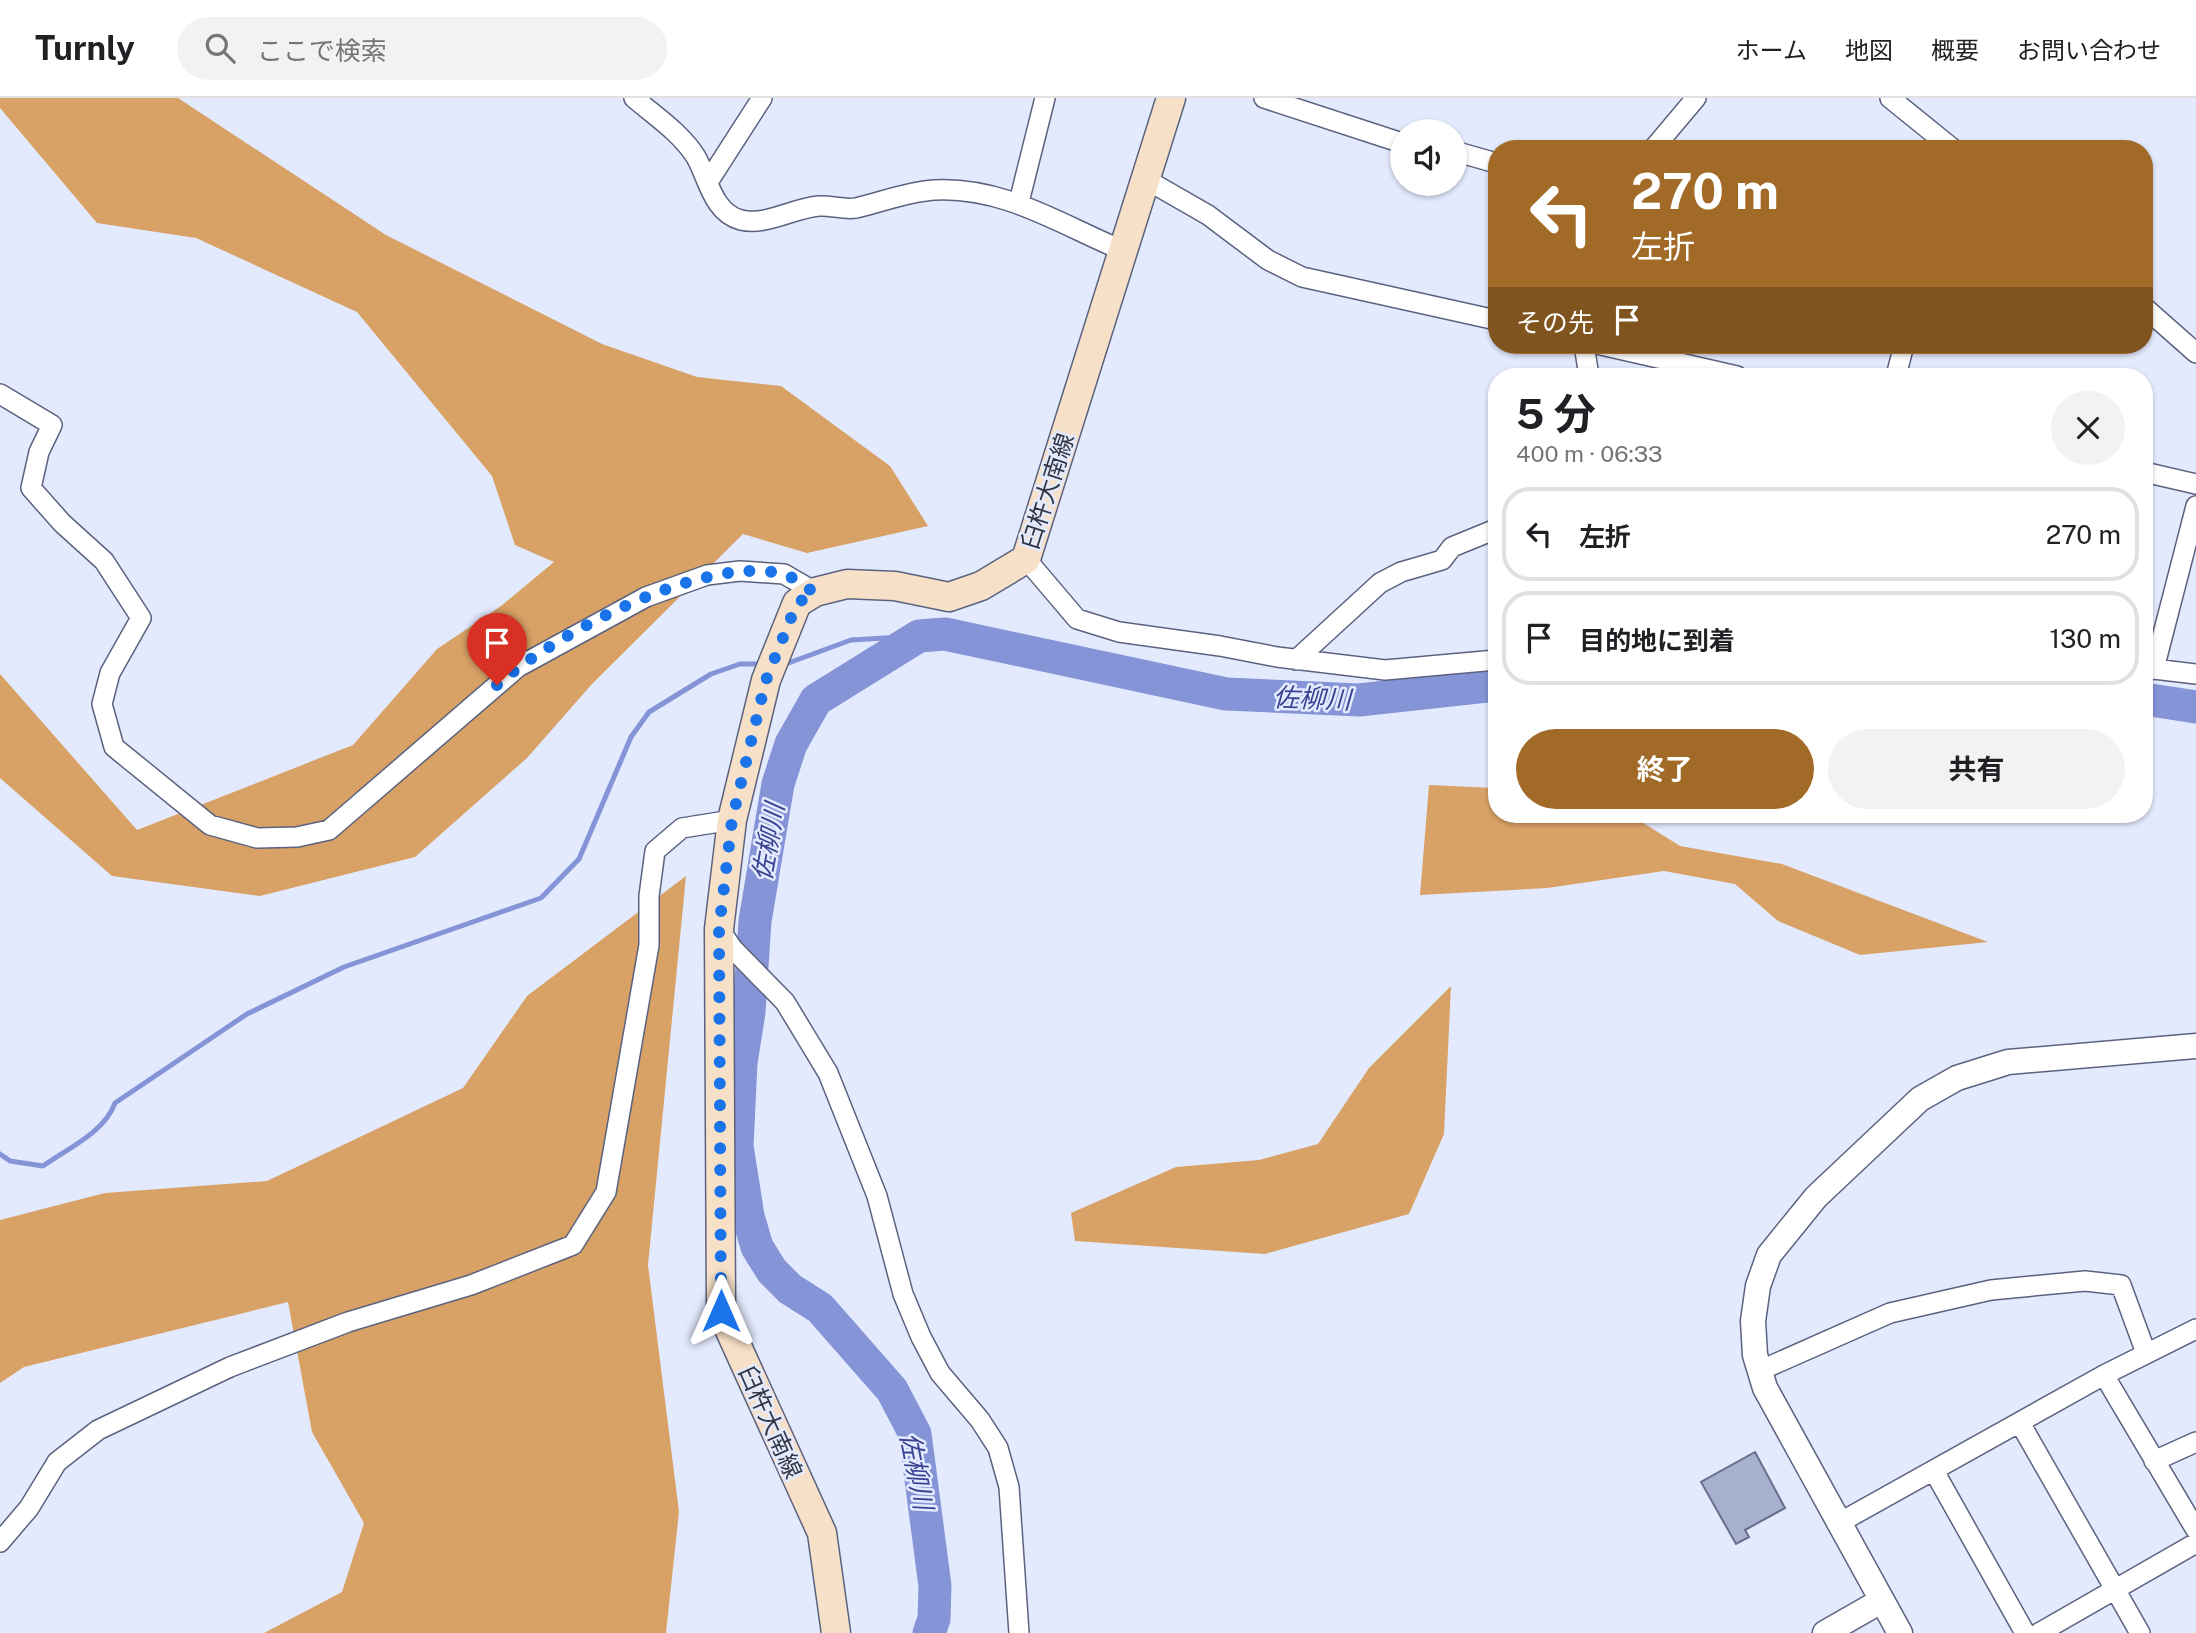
<!DOCTYPE html>
<html lang="ja">
<meta charset="utf-8">
<style>
body{margin:0;font-family:"Public Sans","Noto Sans JP",sans-serif;background:#f2f2f2;color:#202124;height:100vh;display:flex;flex-direction:column;font-size:26px;white-space:nowrap}
*{box-sizing:border-box;margin:0}
p{font-size:23px;color:#757577}
.icon{flex:none;width:38px;height:38px;fill:none;stroke:currentColor;stroke-width:2;stroke-linecap:round;stroke-linejoin:round}
.map{position:relative;flex:1;overflow:hidden}
.side{position:absolute;left:1488px;top:270px;width:665px;height:455px;display:flex;flex-direction:column;background:#fff;border-radius:28px;box-shadow:0 2px 5px #0004}
.side>*{flex:none}
.top-card{position:absolute;left:1488px;top:42px;width:665px;height:214px;border-radius:28px;box-shadow:0 2px 5px #0004;background:#a16a26;color:#fff;overflow:hidden}
.controls{position:absolute;left:1390px;top:21px;display:grid;gap:14px}
.controls a{display:grid;place-items:center;width:77px;height:77px;border-radius:50%;background:#fff;box-shadow:0 2px 5px #0004;font-size:35px}
.pin{position:absolute;display:grid;place-items:center;width:60px;height:60px;color:#fff;margin:-72px -30px;border-radius:50% 50% 50% 0;rotate:-45deg;box-shadow:0 0 7px #0007}
.pin .icon{rotate:45deg}
.me{position:absolute;width:77px;margin:-38px;rotate:0deg;stroke-linejoin:round;filter:drop-shadow(0 0 5px #0008)}
.turn{display:flex;align-items:center;gap:24px;height:147px;padding:0 28px;font-size:32px}
.turn .icon{width:91px;height:91px;stroke-width:2.5}
.turn b{display:block;font-size:49px;line-height:60px}
.then{display:flex;align-items:center;height:66px;padding:0 28px;background:#0003;gap:14px;font-size:26px}
.round{display:grid;place-items:center;flex:none;width:74px;height:74px;border-radius:37px;background:#f2f2f2}
.summary{display:flex;align-items:center;justify-content:space-between;height:119px;padding:0 28px}
h1{font-size:42px;font-weight:700;line-height:52px}
.cta{display:flex;gap:14px;margin-top:auto;padding:14px 28px}
.cta a{flex:1;height:80px;border-radius:42px;background:#a16a26;color:#fff;font-size:28px;font-weight:700;line-height:80px;text-align:center}
.cta a+a{background:#f2f2f2;color:#202124}
ul{padding:0;list-style:none}
li{display:flex;align-items:center;gap:21px;height:94px;margin:0 14px 10px;padding:0 14px;border:4px solid #e0e0e0;border-radius:28px}
li div{flex:1}
li b{display:block;font-size:26px}
li em{font-style:normal}
header{display:flex;align-items:center;gap:42px;box-sizing:border-box;height:98px;padding:0 35px;background:#fff;border-bottom:2px solid #e0e0e0}
header strong{font-size:33px}
nav{display:flex;gap:38px;margin-inline-start:auto;font-size:24px}
.search{width:490px;height:63px;background:#f2f2f2;display:flex;align-items:center;gap:18px;box-sizing:border-box;padding:0 24px;border-radius:38px;color:#757577;font-size:26px}
.map>svg:first-child{display:block}
</style>
<header>
<strong>Turnly</strong>
<div class="search"><svg class="icon" aria-label="search" viewBox="0 0 24 24"><circle cx="10" cy="10" r="6"/><path d="M15 15l6 6"/></svg>ここで検索</div>
<nav><a>ホーム</a><a>地図</a><a>概要</a><a>お問い合わせ</a></nav>
</header>
<div class="map">
<svg width="2196" height="1535" viewBox="0 0 2196 1535">
<rect width="100%" height="100%" fill="#e4eafe"/>
<path fill="#d8a165" d="M0,0H178L386,137L602,246L697,279L781,288L890,368L928,428L807,455L743,436L592,586L527,660L415,759L260,798L112,778L0,680V576L137,732L353,647L437,551L501,508L554,464L515,447L492,378L357,214L196,140L97,125L0,10Z
M1429,687L1496,690V716H1629L1680,748L1782,766L1988,844L1860,857L1778,823L1735,786L1664,773L1547,790L1420,797Z
M686,778L648,1167L679,1414L666,1535H264L342,1494L364,1425L312,1334L288,1204L24,1269L0,1285V1122L105,1095L267,1083L463,990L527,898Z
M1451,888L1444,1036L1409,1116L1265,1156L1075,1143L1071,1115L1176,1069L1259,1062L1318,1046L1369,970Z"/>
<g fill="none" stroke-linecap="round" stroke-linejoin="round">
<path stroke="#8494d7" stroke-width="5" d="M783,567L851,542L919,538
M0,1056L10,1063L43,1068C67,1051 105,1034 115,1005L247,916L344,869L541,800L579,761L631,639L649,614L711,576L740,566H762"/>
<path stroke="#8494d7" stroke-width="33" d="M2144,601L2196,609
M929,1535L934,1521L935,1488L915,1336L892,1292L820,1210L790,1191L772,1173L757,1149L748,1118L737,1048L741,965L749,914L755,823L778,686L791,646L816,602L919,538L945,536L1226,596L1359,602L1496,587"/>
</g>
<path fill="#a8b0d0" stroke="#676f8c" stroke-width="2" d="M1755,1354L1785,1410L1745,1432L1749,1439L1736,1446L1701,1384Z"/>
<g fill="none" stroke-linecap="round" stroke-linejoin="round">
<defs>
<path id="minor" d="M634,0C655,18 681,35 696,59C708,80 713,115 741,122C767,128 793,110 819,108C831,107 843,112 856,110C882,104 906,94 934,92C1004,88 1061,127 1124,153
M1264,0L1402,45
M1890,0L1953,51
M1653,51L1696,0
M1454,53L1496,65
M1147,82L1208,117L1268,162L1302,179L1496,222
M708,84L762,0
M1019,104L1045,0
M2144,209L2196,255
M1584,247L1589,278
M1601,247L1737,278
M1896,278L1904,247
M0,296L52,327L39,354L31,390L62,425L104,463L141,520L110,575L102,606L114,649L210,727L257,740L297,739L329,732L518,569L646,499L707,477L740,473L784,476L815,494
M2144,374L2196,386
M1026,461L1077,521L1119,534L1220,548L1277,559L1385,572L1496,562
M1296,562L1380,485L1401,474L1442,462L1452,449L1496,431
M2154,571L2196,576
M2144,574L2154,571L2196,408
M720,832L733,851L785,904L828,975L877,1098L903,1196L921,1239L940,1275L980,1322L998,1350L1009,1389L1019,1535
M1759,1273L1890,1215L1991,1192L2085,1183L2121,1187L2146,1255
M2104,1277L2196,1432
M2020,1325L2140,1535
M2154,1363L2196,1344
M1934,1373L2025,1535
M1837,1426L2104,1277L2196,1231
M0,1444L29,1410L57,1364L98,1332L230,1269L348,1224L471,1187L573,1147L606,1094L649,847V798L655,753L682,730L732,722
M2039,1535L2196,1445"/>
<path id="tertiary" d="M1825,1535L1881,1503
M1900,1535L1765,1290L1755,1257L1753,1223L1758,1188L1769,1157L1816,1099L1920,1001L1957,980L2008,964L2196,948"/>
<path id="secondary" d="M836,1535L822,1435L721,1213L719,831L732,722L766,582L797,505L815,494L847,486L895,488L949,499L981,488L1026,461L1171,0"/>
</defs>
<use href="#minor" stroke="#5b627f" stroke-width="22"/>
<use href="#tertiary" stroke="#5b627f" stroke-width="27"/>
<use href="#secondary" stroke="#5b627f" stroke-width="31"/>
<use href="#minor" stroke="#fff" stroke-width="19"/>
<use href="#tertiary" stroke="#fff" stroke-width="24"/>
<use href="#secondary" stroke="#f6e0c7" stroke-width="28"/>
</g>
<g fill="none" stroke-linecap="round" stroke-linejoin="round">
<path stroke="#1a73e8" stroke-width="12" stroke-dasharray="0 21.6" d="M497,587C555,536 704,456 783,476C794,479 806,489 815,495L797,505L766,582L732,722L719,831L721,1213"/>
</g>
<g text-anchor="middle" dominant-baseline="central" stroke-width="5" stroke-linejoin="round" paint-order="stroke">
<g font-size="24" fill="#333744" stroke="#e4eafe">
<text transform="translate(1047 393) rotate(-72)">臼杵大南線</text>
<text transform="translate(771 1324) rotate(66)">臼杵大南線</text>
</g>
<g font-size="26" font-style="italic" fill="#394394" stroke="#e4eafe">
<text transform="translate(1312 600) rotate(2)">佐柳川</text>
<text transform="translate(768 744) rotate(-80)">佐柳川</text>
<text transform="translate(917 1373) rotate(79)">佐柳川</text>
</g>
</g>
</svg>
<div class="controls">
<a><svg class="icon" aria-label="sound" viewBox="0 0 24 24"><path d="M4 9h4l5-4v14l-5-4H4zM17 9q2 3 0 6"/></svg></a>
</div>
<div class="pin" style="left:497px;top:587px;background:#d93025"><svg class="icon" aria-label="arrive" viewBox="0 0 24 24"><path d="M6 21V4h12l-3 4 3 4H6"/></svg></div>
<svg class="me" style="left:721px;top:1213px" viewBox="-20 -20 40 40"><path d="M0-17L14 15 0 8-14 15z" fill="#1a73e8" stroke="#fff" stroke-width="4"/></svg>
<div class="top-card">
<div class="turn"><svg class="icon" aria-label="left" viewBox="0 0 24 24"><path d="M17 20v-9H6M10 6l-5 5 5 5"/></svg><div><b>270 m</b>左折</div></div>
<div class="then">その先<svg class="icon" aria-label="arrive" viewBox="0 0 24 24"><path d="M6 21V4h12l-3 4 3 4H6"/></svg></div>
</div>
<section class="side">
<div class="summary"><div><h1>5 分</h1><p>400 m · 06:33</p></div><a class="round"><svg class="icon" aria-label="close" viewBox="0 0 24 24"><path d="M6 6l12 12M18 6L6 18"/></svg></a></div>
<ul>
<li><svg class="icon" aria-label="left" viewBox="0 0 24 24"><path d="M17 20v-9H6M10 6l-5 5 5 5"/></svg><div><b>左折</b></div><em>270 m</em></li>
<li><svg class="icon" aria-label="arrive" viewBox="0 0 24 24"><path d="M6 21V4h12l-3 4 3 4H6"/></svg><div><b>目的地に到着</b></div><em>130 m</em></li>
</ul>
<div class="cta"><a>終了</a><a>共有</a></div>
</section>
</div>
